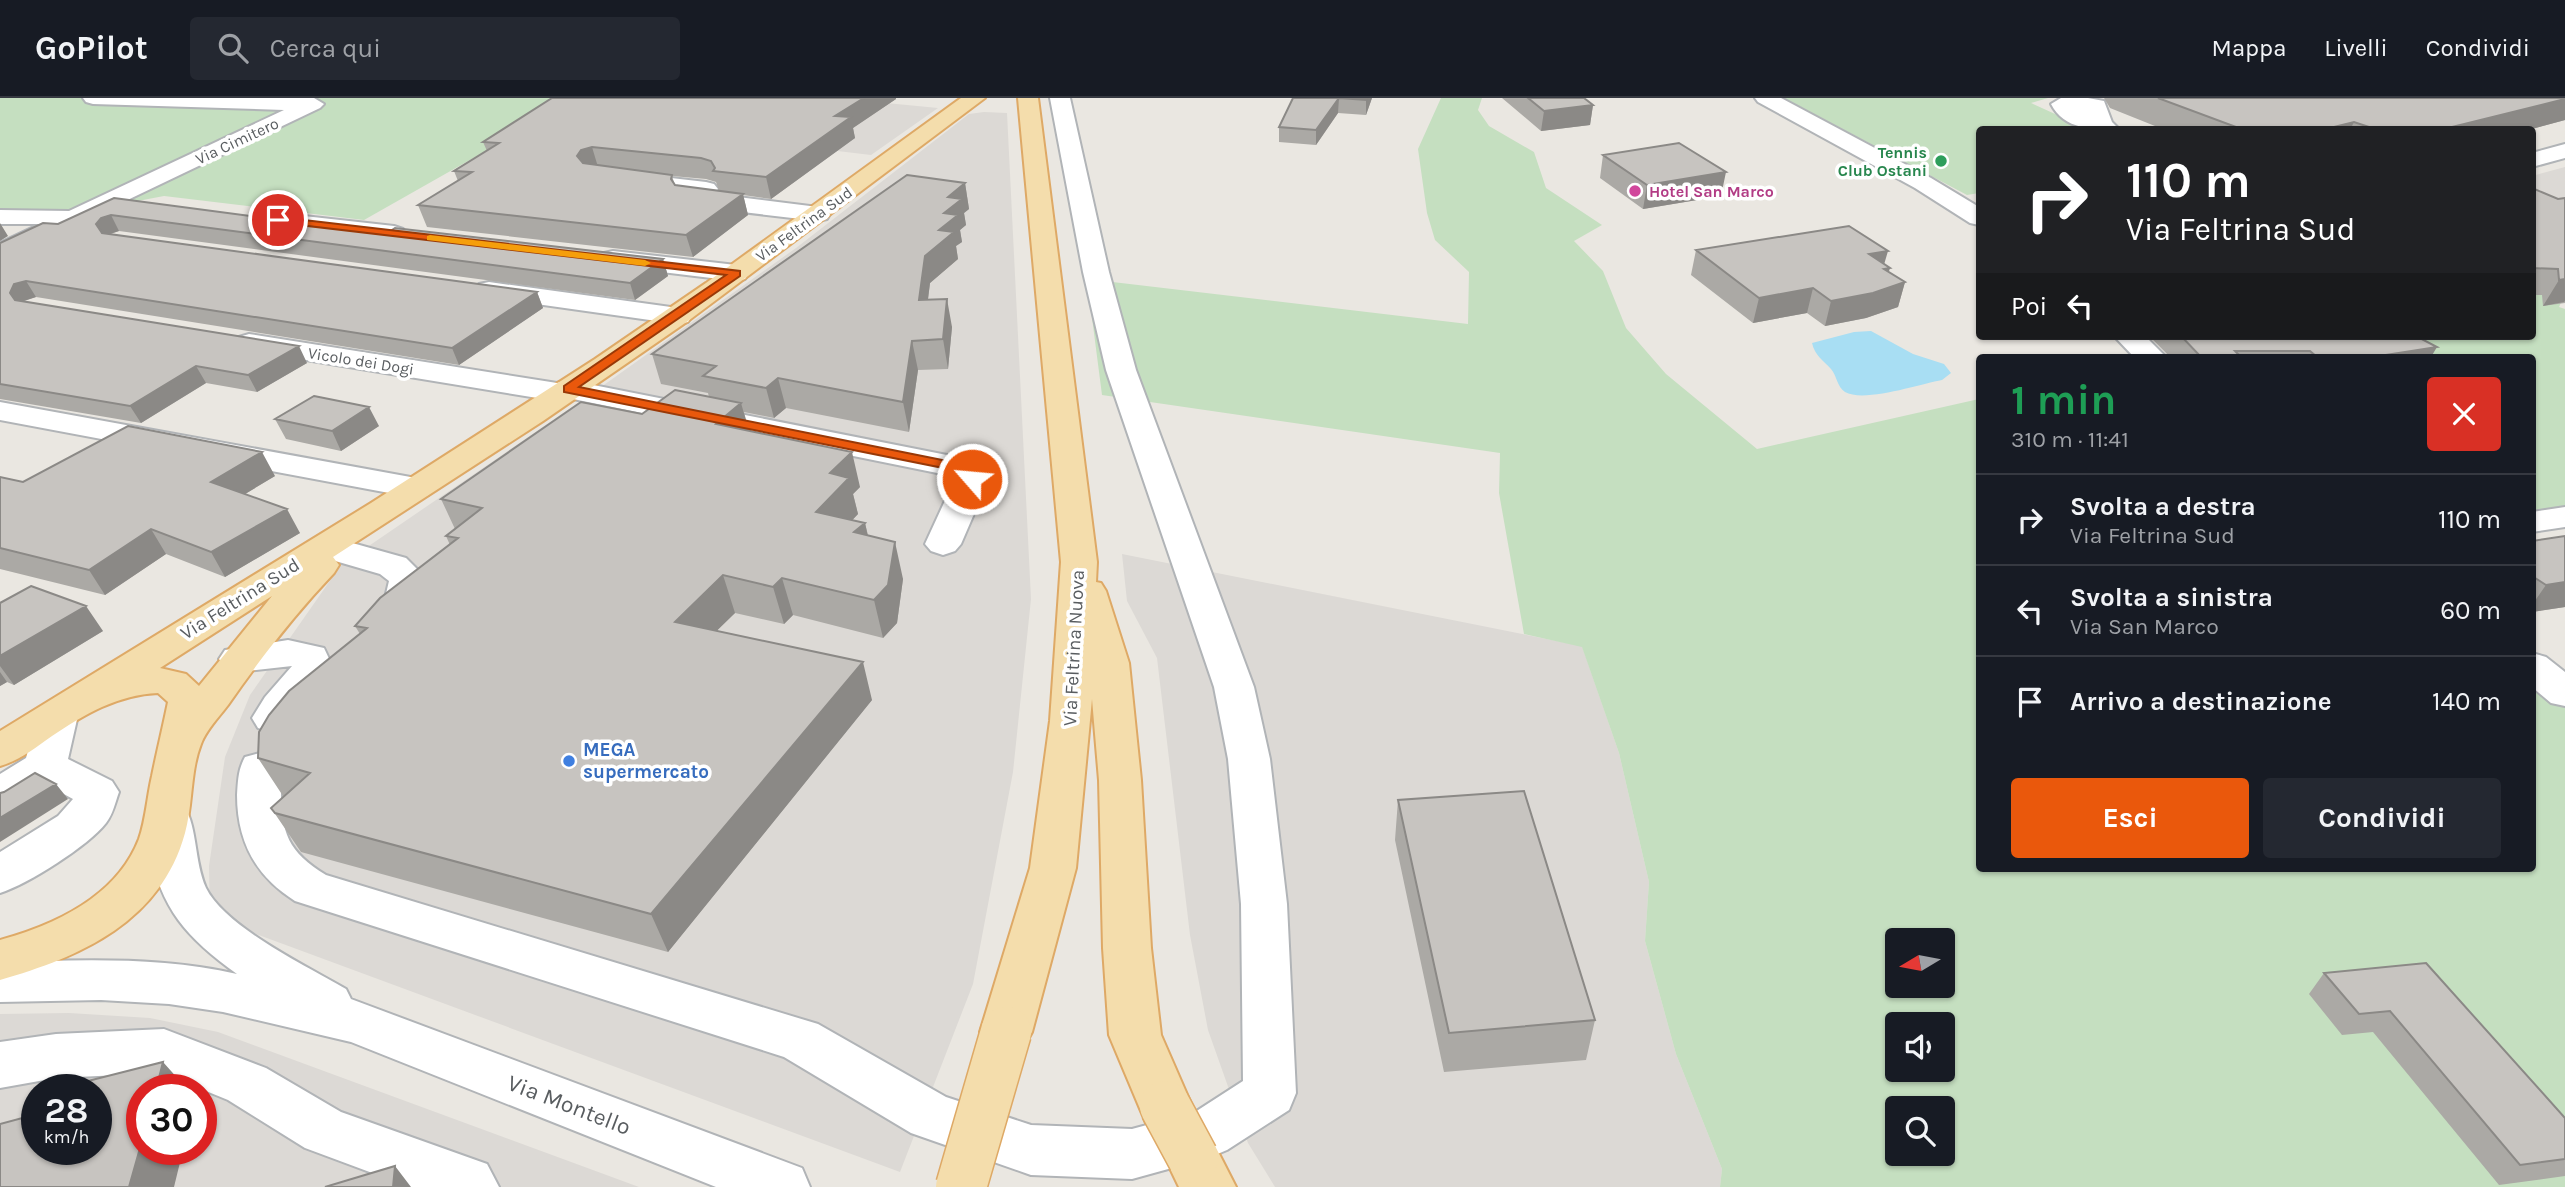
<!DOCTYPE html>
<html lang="it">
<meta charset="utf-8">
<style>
body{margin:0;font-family:Karla,sans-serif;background:#242831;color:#f1f3f6;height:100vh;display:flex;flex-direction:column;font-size:26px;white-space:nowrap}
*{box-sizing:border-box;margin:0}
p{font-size:23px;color:#9ea1a6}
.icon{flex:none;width:38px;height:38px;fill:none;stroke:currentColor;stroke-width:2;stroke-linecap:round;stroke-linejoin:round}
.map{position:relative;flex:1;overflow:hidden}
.sheet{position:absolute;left:1976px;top:256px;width:560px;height:518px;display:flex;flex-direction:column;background:#171b24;border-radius:7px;box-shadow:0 2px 5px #0004}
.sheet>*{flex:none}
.top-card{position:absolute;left:1976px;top:28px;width:560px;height:214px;border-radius:7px;box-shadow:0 2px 5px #0004;background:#202124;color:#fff;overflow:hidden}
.needle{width:46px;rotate:260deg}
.controls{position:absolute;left:1885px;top:830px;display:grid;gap:14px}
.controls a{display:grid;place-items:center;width:70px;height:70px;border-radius:7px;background:#171b24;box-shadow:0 2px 5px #0004;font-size:35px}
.speed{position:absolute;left:21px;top:976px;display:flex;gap:14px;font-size:35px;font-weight:700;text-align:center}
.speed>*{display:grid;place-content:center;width:91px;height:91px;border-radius:50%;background:#171b24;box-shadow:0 2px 5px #0004;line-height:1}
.speed small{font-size:18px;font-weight:400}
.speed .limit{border:10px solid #d22;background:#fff;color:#111}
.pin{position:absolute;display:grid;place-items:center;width:60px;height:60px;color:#fff;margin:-30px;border:4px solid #fff;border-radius:50%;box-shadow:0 2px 7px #0007}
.me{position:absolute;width:77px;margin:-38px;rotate:297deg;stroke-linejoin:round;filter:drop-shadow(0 0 5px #0008)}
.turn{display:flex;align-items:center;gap:24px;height:147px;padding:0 35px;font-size:32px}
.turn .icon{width:91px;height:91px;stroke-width:2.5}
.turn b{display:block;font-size:49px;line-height:60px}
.then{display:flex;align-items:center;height:66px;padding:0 35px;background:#0003;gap:14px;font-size:26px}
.round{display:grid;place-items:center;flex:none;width:74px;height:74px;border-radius:7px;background:#242831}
.head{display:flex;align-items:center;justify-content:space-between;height:119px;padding:0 35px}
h1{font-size:42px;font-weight:700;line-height:52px;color:#1e9e55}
.primary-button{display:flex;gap:14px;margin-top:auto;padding:14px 35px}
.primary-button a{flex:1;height:80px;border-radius:7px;background:#ea580c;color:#fff;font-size:28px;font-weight:700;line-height:80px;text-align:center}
.primary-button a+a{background:#242831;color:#f1f3f6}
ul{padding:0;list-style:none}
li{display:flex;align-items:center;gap:21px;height:91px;padding:0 35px;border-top:2px solid #363941}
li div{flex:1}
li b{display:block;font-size:26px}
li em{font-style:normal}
header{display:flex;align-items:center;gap:42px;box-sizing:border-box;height:98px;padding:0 35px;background:#171b24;border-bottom:2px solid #363941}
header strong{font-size:33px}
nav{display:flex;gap:38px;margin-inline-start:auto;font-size:24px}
.search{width:490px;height:63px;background:#242831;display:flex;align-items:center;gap:18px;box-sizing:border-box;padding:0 24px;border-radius:7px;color:#9ea1a6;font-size:26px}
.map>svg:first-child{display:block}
</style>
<header>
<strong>GoPilot</strong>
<div class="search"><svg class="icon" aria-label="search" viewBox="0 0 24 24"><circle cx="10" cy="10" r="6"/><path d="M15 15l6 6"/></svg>Cerca qui</div>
<nav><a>Mappa</a><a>Livelli</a><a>Condividi</a></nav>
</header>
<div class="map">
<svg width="2565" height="1089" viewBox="0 0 2565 1089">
<rect width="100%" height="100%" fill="#eae7e1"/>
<path fill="#dcd9d5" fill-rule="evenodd" d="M571,0H834L938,10L871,57L779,46Z
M984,14L1007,15L1031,501L1013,674L973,886L900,1074L210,819L209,768L225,659L250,597L341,467L594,294L796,150L969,16Z
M2565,69V119L2532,105V78Z
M1122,456L1582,548L1619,655L1649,784L1645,843L1676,956L1722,1071L1720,1089H1275L1248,1045L1208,932L1190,837L1157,560L1127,503Z
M69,915L150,920L218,934L639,1089H0V916ZM37,992H96V1052H37ZM142,992H201V1052H142Z"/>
<path fill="#c5dfc0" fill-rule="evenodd" d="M0,0H571L544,20L364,122L164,98L38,122L0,120Z
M1441,0H1482L1478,12L1489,28L1534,54L1546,90L1602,127L1574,143L1603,173L1626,230L1666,276L1757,351L1979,301V770H2532V578L2565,608V1089H1720L1722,1071L1676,956L1645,843L1649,784L1619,655L1582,549L1524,536L1499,395L1500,355L1102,297L1087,181L1468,226L1469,174L1435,142L1427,115L1418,51ZM1897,842H1942V887H1897ZM1897,926H1942V971H1897ZM1897,1010H1942V1055H1897Z
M1784,0H2048L2031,5L2088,31L1979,32V95L1967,97Z
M2532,169L2565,196L2559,209L2565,211V410L2532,416V259H2405L2358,238H2532Z"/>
<path fill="#a8def3" d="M1871,233L1913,256L1944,266L1951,275L1942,282C1920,286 1864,305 1845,294C1837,289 1837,278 1831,271C1823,262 1815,258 1812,245L1854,234Z"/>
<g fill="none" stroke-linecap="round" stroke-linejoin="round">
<defs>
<path id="minor" d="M83,0H314L324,6L320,10L0,163V145L40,126H0V112L69,113L284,12L93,6L86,4Z
M1050,0H1070L1109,174L1136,272L1254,589L1270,661L1287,806L1296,995L1289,1012L1227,1052L1208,1060L1132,1081L1031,1077L911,1035L784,959L295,803C255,778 237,743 237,697C238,682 238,672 245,659L260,655L275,659C282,671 281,678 281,691C281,735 288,754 326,777L818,926L946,999L1031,1027L1132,1031L1195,1014L1243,983L1241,806L1228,661L1214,589L1106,272L1083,174Z
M1755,0H1781L1931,80L1979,109V127L1970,125L1915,90L1758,4Z
M2061,0H2088L2104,3L2112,24L2120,32C2094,32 2064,32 2051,6Z
M2565,46V60L2532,69V55Z
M645,77L706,84L714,86L718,91L714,96L818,109L827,111L830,116L827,121L818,123L691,108L682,106L679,101L683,96L637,89L633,84L637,79Z
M277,115L394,128L403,131L407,136L403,141L394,144L268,127L265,122L268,117Z
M613,153L736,167L745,169L749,175L745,181L736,183L604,167L600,161L604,155Z
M489,184L678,210L688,212L692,218L688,224L678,226L479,198L475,192L479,186Z
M249,236L557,285L568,282L962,360L982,368L989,381L961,446L955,453L943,457L931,453L925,446L955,381L952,378L573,301L562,304L239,251L235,245L239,239Z
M2114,238H2145L2166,259H2134Z
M0,304L416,380L428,383L433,390L428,397L416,400L0,322Z
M2565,409V429L2532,434V414Z
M338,441L406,460L425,479C426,497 416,523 400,533C391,538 381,536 373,533L367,525L384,504L389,483L380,476L325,460L320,452L325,444Z
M288,542L324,550L332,567L321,587L286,630L272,634L258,630L252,620L265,599L292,568L239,574L225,570L219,561L225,552Z
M2532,555L2546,559L2565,574V608L2551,605L2532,589Z
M58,603L72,607L78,617L68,661L112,683L119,694C115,705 113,716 106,725C88,748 28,786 0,795V754L58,718L73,701L47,687L15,707L0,712V676L26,660L38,617L44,607Z
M168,702L184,707C198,732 194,763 206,790C225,829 308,869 346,891L351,901L802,1070L810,1089H716L351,944L223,914L169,906L101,902L0,904V864C79,862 160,858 237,876C188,841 159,810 150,749C148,733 144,721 152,707Z
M164,931L266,970L341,1014L487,1066L499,1089H410L305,1050L228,1002L162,975L56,980L0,990V944L56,936Z"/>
<path id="major" d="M961,0H985L688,223L543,323L333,459L339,467L334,475C295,516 260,561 228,607C219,619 206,632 201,646C190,674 193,706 185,735C161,823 81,859 0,882V842C55,827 117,798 139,741C146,721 147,699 152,678C157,653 163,629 168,604L158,595C117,597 85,616 52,638C35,650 20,662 0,668V633L371,405L595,261L706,185ZM272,498L199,588L186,576L160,570Z
M1018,0H1038L1097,464L1096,484L1101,485L1106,493L1129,565L1141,682L1151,850L1161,937L1192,1008L1184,1025L1165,1032L1146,1025L1109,937L1103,850L1099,682L1092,601L1076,770L1032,934L1024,949L1006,956L988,949L980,934L1030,770L1050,623L1061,464Z
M1193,1035L1212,1042L1236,1089H1179L1165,1060L1174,1042Z"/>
</defs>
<use href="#minor" stroke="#b1b4b7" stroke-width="4"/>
<use href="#major" stroke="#dea966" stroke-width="4"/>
<use href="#minor" fill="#fff" fill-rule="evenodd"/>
<use href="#major" fill="#f4ddac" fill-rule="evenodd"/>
<defs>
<path id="major-bridge" d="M1165,1008L1193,1060
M961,1089L1006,934"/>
</defs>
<use href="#major-bridge" stroke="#dea966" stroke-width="53" stroke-linecap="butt"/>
<use href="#major-bridge" stroke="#f4ddac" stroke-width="50"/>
</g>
<path fill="#aba9a5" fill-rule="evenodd" d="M552,0H896V1L853,30L855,40L771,101L743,97L748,117L693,159L427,129L418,107L458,83L454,73L487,53L483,44ZM672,78L706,81L716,84L719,93L675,87Z
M1293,0H1372L1366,17L1338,15L1316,47L1279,44V29Z
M1502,0H1584L1593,7L1590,27L1541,33Z
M2102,0H2565V22L2528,32H2165L2110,10L2104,0Z
M1603,57L1721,98L1643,111L1600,80Z
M965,85L969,111L964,115L966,127L960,132L962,144L956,148L958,161L930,185L928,202L952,229L948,271L918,272L909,334L786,310L774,320L744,314L749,333L860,389L853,396L858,416L852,422L865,425L868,437L903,481L897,525L883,540L793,517L784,526L735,515L716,533L872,602L668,854L301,754L271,710L284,699L283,698L258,660L360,536L355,528L450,447L446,438L455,431L441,401L642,316L709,299L708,295L661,286L652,256Z
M2532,90L2558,101L2565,100V205L2543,208L2542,197H2532Z
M114,100L340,130L389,134L663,161L668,178L635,202L119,133L110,136L537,194L543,210L459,267L36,199L23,203L307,265L257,294L206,285L141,325L0,301V145L58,126Z
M1696,152L1885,166L1889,174L1905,184L1898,209L1866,220L1825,228L1807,215L1753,225L1691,177Z
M2149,238H2416L2431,259H2167L2168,257Z
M275,321L379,328L341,353L286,341Z
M275,378L245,396L300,435L225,479L166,456L105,497L0,471V379L23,384Z
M2565,438V509L2532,514V443Z
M0,505L103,533L14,587L7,584L0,588Z
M1398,702L1595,922L1586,962L1444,974L1395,742Z
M2426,865L2565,1020V1078L2499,1087L2373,934L2342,937L2309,896L2324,875Z"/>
<path fill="#8b8986" d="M864,0H896V1L853,30L855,40L771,101L766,79L835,18Z
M1339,0L1338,15L1316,47V32Z
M1367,0H1372L1366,17V2Z
M2565,1V22L2528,32H2440Z
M1593,7L1590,27L1541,33L1544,13Z
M2354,24L2350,32H2322Z
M592,49L598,69L583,79L577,58L581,52Z
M1726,74L1721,98L1643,111L1647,87Z
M965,85L969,111L964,115L966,127L960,132L962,144L956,148L958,161L930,185L924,231L919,202L925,158L939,132L948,99Z
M743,96L748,117L693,159L686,137Z
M111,117L119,133L110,136L105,141L96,126L101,120Z
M0,125L8,138L0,143Z
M1888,153L1881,177L1869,156Z
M663,161L668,178L635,202L630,185Z
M1890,170L1883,192L1905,184L1898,209L1866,220L1825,228L1831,203L1884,171Z
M2565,181V203L2564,204L2543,208L2559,182Z
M26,183L36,199L24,203L20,211L10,195L14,186Z
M1813,190L1807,215L1753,225L1759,200Z
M537,194L543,210L459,267L452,250Z
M947,201L952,229L948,271L943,241Z
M912,243L918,272L909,334L903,304Z
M299,248L307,265L257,294L248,277Z
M2437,249L2431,259H2373Z
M196,268L206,285L141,325L130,308Z
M778,280L786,310L774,320L766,290Z
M741,305L751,340L716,326Z
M369,309L379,328L341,353L332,333Z
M262,354L275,378L225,408L211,384Z
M852,354L860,389L853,396L858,416L825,451L816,414L830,375Z
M287,411L300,435L225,479L211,454Z
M865,425L873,462L854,434Z
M151,431L166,456L105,497L89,472Z
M895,444L903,481L897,525L883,540L874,502Z
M723,477L735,515L688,561L675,524Z
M782,480L793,517L784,526L773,489Z
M2565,484V509L2532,514V507L2546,487Z
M86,508L103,533L14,587L0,568V558Z
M863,564L872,602L668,854L651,816Z
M0,574L7,584L0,588Z
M56,686L68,701L0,744V720Z
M163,964L188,992H156Z
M142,1043V1052H183L174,1089H129Z
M395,1068L411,1089H393Z"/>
<path fill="#c7c4c0" stroke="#8b8986" stroke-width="2" d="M552,0H864L835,18L851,19L766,79L713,73L715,70L711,63L701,60L592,49L581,52L577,58L583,65L672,77L671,81L675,87L743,96L686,137L418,107L472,74L454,73L499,45L483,44Z
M1293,0H1367L1366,2L1339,0L1316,32L1279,29Z
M1528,0H1584L1593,7L1544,13Z
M2158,0H2565V1L2440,32H2378L2354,24L2322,32H2244Z
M1679,45L1726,74L1647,87L1603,57Z
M907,77L965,85L948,99L962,101L944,115L958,117L939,132L954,134L925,158L919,202L947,201L943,241L912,243L903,304L778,280L766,290L703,278L716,268L652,256Z
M2532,90L2558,101L2565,100V181L2559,182L2558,171L2532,170Z
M114,100L340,130L344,128L389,134L395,130L663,161L630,185L111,117L101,120L96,126L102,135L537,194L452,250L26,183L14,186L10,195L15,202L299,248L248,277L196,268L130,308L0,286V145L43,125L58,126Z
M1849,128L1888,153L1869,156L1890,170L1884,171L1905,184L1873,195L1831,203L1813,190L1759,200L1696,152Z
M2181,238H2416L2437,249L2373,259H2317L2310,253H2235L2241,259H2201Z
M675,292L741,305L716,326L852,354L830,375L849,380L816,414L865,425L854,434L895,444L888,487L874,502L782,480L773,489L723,477L675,524L863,564L651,816L275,715L271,710L310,675L258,660L259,634L269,617L289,593L367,530L355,528L380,500L458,440L446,438L482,410L441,401L581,304L642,316Z
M314,298L369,309L332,333L275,321Z
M128,328L262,354L211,384L287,411L211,454L151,431L89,472L0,450V379L23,384Z
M2565,438V484L2546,487L2532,478V443Z
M31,488L86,508L0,558V505Z
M35,675L56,686L0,720V695L4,694Z
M1524,693L1595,922L1449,935L1398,702Z
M2426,865L2565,1020V1061L2520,1067L2390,913L2359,916L2324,875Z
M163,964L156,992H142V1043L129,1089H0V1026L37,1016V1052H96V992H63L64,989Z
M395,1068L393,1089H325Z"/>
<path fill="#ea580c" stroke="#983908" stroke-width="2" d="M278,119L740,173V178L579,289L962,366L975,372L979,381L972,385L967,384L958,373L564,294V288L726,177L274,124V120Z"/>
<path fill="#f59e0b" d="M430,137L645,162L651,165L645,168L427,142V138Z"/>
<circle fill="#2e9e5b" stroke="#fff" stroke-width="2.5" cx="1941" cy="63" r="7"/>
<circle fill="#d1479c" stroke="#fff" stroke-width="2.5" cx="1635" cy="93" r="7"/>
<circle fill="#3f7fe0" stroke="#fff" stroke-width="2.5" cx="569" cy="663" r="7"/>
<g text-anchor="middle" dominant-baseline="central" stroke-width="7" stroke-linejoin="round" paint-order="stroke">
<g font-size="16" fill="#595d60" stroke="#fff">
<text transform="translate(237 43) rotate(-25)">Via Cimitero</text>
<text transform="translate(804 126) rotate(-36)">Via Feltrina Sud</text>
<text transform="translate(361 263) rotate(9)">Vicolo dei Dogi</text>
</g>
<g font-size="16" font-weight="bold" fill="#27864d" stroke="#fff" text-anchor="end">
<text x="1927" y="54">Tennis<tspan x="1927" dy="18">Club Ostani</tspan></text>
</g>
<g font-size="16" font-weight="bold" fill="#b23c85" stroke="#fff" text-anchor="start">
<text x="1649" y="93">Hotel San Marco</text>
</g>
<g font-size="19" fill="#595d60" stroke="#fff">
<text transform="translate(240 501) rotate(-32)">Via Feltrina Sud</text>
<text transform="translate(1074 550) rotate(-87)">Via Feltrina Nuova</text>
</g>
<g font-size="19" font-weight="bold" fill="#366cbe" stroke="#fff" text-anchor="start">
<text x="583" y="652">MEGA<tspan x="583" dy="22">supermercato</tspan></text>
</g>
<g font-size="23" fill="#595d60" stroke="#fff">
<text transform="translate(569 1007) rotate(21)">Via Montello</text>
</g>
</g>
</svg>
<div class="controls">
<a><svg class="needle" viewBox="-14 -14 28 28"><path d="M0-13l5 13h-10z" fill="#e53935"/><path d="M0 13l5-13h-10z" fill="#9ea1a6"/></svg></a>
<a><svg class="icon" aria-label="sound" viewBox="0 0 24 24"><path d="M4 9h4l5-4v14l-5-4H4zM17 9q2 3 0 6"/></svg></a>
<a><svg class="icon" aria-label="search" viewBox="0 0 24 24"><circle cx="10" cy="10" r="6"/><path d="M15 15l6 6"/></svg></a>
</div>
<div class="speed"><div>28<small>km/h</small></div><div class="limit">30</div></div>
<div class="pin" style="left:278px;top:122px;background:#d93025"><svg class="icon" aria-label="arrive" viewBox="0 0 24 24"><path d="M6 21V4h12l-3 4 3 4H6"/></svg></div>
<svg class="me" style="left:972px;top:381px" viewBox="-20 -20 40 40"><circle r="17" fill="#ea580c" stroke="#fff" stroke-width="3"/><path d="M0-11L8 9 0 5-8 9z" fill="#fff"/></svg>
<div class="top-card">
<div class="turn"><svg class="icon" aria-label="right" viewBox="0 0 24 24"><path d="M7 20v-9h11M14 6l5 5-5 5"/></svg><div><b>110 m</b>Via Feltrina Sud</div></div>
<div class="then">Poi<svg class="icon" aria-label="left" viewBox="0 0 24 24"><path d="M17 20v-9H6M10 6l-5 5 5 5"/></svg></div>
</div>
<section class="sheet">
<div class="head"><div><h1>1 min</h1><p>310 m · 11:41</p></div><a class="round" style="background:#d93025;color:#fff"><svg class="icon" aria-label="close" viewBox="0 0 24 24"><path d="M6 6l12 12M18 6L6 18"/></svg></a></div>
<ul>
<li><svg class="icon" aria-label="right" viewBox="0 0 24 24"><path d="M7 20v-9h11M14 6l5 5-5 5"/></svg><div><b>Svolta a destra</b><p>Via Feltrina Sud</p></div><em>110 m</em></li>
<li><svg class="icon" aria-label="left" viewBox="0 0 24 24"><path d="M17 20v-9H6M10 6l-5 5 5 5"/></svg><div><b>Svolta a sinistra</b><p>Via San Marco</p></div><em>60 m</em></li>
<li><svg class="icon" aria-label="arrive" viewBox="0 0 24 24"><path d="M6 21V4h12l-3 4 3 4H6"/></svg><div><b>Arrivo a destinazione</b></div><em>140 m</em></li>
</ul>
<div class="primary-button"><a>Esci</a><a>Condividi</a></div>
</section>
</div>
